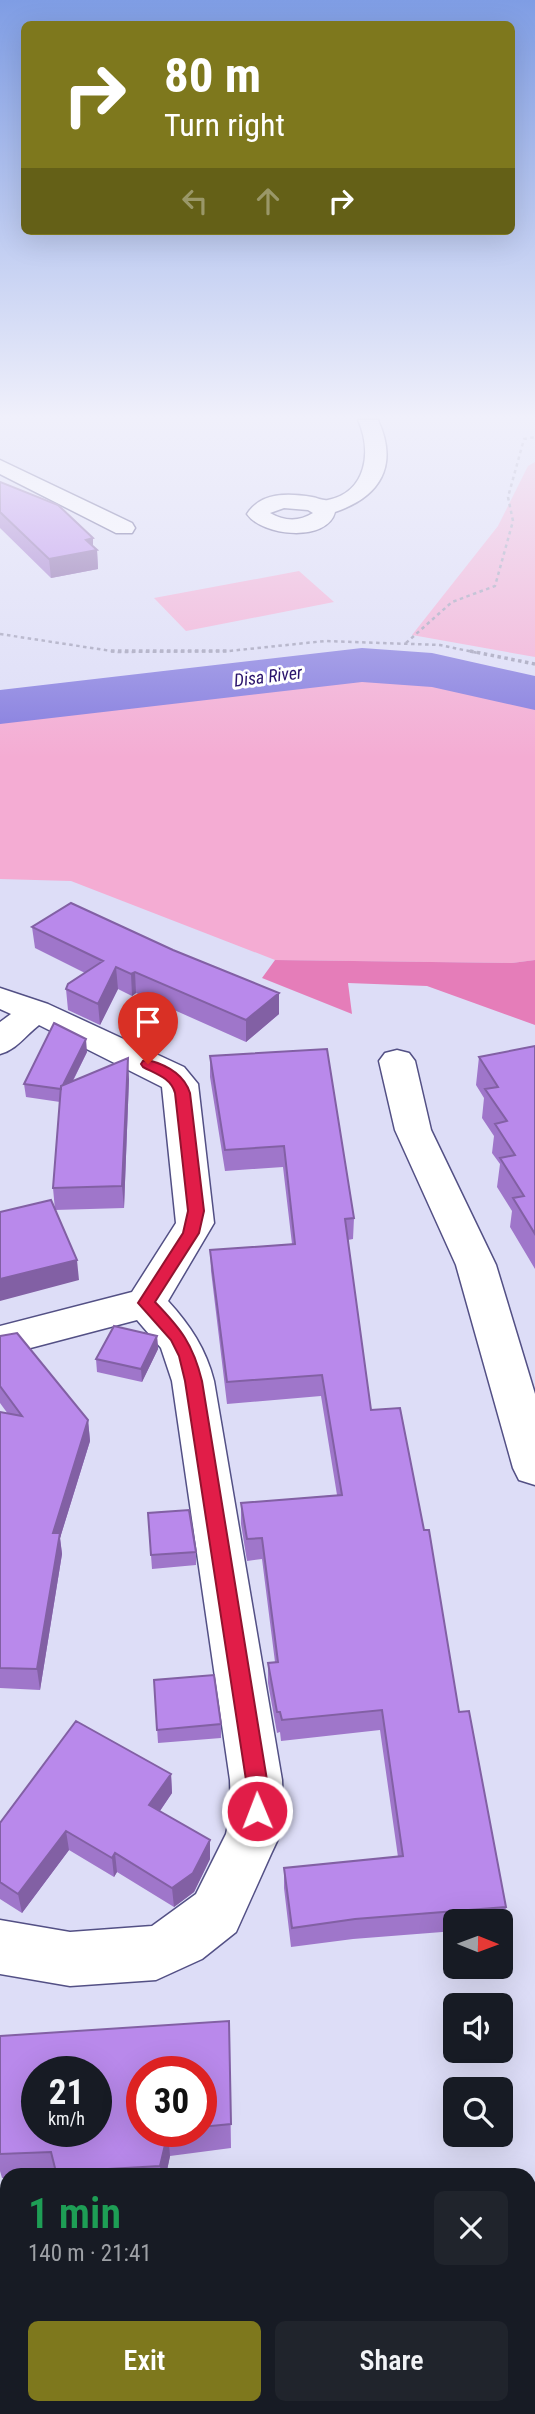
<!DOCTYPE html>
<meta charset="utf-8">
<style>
body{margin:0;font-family:"Roboto Condensed",sans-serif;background:#20242c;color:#f1f3f6;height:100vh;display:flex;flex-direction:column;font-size:26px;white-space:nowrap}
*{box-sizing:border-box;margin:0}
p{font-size:23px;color:#9ea1a6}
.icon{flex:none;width:38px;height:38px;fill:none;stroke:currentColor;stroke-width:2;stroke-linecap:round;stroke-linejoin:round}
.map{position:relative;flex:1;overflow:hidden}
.sheet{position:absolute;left:0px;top:2168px;width:536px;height:247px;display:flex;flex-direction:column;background:#171b24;border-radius:21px 21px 0 0;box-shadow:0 7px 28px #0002}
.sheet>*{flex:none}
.guide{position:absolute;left:21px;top:21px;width:494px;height:214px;border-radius:10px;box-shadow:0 7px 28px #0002;background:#7e781d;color:#fff;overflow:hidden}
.needle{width:46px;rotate:91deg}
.fabs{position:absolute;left:443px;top:1909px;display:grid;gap:14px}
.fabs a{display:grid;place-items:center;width:70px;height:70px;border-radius:10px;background:#171b24;box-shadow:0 7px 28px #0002;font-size:35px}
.speed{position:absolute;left:21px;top:2056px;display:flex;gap:14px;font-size:35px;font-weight:700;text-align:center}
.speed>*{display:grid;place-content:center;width:91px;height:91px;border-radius:50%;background:#171b24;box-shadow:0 7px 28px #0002;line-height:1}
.speed small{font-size:18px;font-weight:400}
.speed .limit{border:10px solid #d22;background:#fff;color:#111}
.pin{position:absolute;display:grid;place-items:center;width:60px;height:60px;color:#fff;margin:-72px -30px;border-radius:50% 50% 50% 0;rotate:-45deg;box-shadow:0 0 7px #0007}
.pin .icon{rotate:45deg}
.me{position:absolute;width:77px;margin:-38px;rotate:359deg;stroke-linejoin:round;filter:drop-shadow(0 0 5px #0008)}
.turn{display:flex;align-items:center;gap:24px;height:147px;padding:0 28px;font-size:32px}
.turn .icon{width:91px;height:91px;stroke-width:2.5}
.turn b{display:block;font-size:49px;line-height:60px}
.lanes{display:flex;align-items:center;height:66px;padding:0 28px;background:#0003;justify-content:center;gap:35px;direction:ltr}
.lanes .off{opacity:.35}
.round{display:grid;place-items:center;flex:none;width:74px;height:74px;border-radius:10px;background:#20242c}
.summary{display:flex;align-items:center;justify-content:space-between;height:119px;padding:0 28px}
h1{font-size:42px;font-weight:600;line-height:52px;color:#1e9e55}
.action{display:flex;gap:14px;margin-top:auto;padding:14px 28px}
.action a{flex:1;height:80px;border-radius:10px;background:#7e781d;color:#fff;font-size:28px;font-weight:600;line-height:80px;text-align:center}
.action a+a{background:#20242c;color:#f1f3f6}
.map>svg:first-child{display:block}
</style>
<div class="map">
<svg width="535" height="2414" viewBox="0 0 535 2414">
<rect width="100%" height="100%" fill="#ddddf7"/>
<path fill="#f4acd3" d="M535,462V657L412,635L498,526L528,466Z
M299,571L334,602L186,631L154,598Z
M362,665L432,670L535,693V960L512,963L275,960L71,881L0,879V707Z"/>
<path fill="#e57db9" d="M275,960L512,963L535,960V1025L427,986L348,983L352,1014L262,978Z"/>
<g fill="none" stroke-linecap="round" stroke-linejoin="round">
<path fill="#837ade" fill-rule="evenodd" d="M362,648L432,653L535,676V710L432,687L362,682L0,724V690Z"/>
<defs>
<path id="minor" d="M358,420H378C399,466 380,497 335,512C327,543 262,536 247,514C261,492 288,493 312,497C318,498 323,501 328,500C367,492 372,451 358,420ZM284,508L308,510L313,513C299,522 284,521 270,513Z
M0,460L132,523L135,528L132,533H116L0,474Z
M0,988L48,1004L184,1067L198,1084L214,1223L168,1301C190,1325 206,1349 214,1381L282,1780L283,1811L279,1837L271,1854L236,1932L202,1959L156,1980L70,1986L0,1974V1920L70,1932L152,1926L196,1894L226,1834L231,1811L230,1780L172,1381L161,1348L137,1320L0,1356V1326L132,1292L176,1223L162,1087L39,1025C25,1036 16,1050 0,1054V1022L11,1014L0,1009Z
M397,1050L409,1053L415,1061L431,1130L496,1265L535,1394V1485L519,1480L513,1468L456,1265L395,1130L379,1061L385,1053Z"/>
<path id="major" d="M535,2362V2414H410L412,2408H528V2363Z"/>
</defs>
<use href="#minor" stroke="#535085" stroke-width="3"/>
<use href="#major" stroke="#fff" stroke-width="3"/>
<path stroke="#9e9db6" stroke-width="2.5" stroke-dasharray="3.5 3.5" stroke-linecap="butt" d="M0,634L118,652L229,651L325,641L440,645L478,653
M406,643L452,602L495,586L513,521L508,497L524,439L535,437"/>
<path stroke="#9e9db6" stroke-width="3.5" stroke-dasharray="3.5 3.5" stroke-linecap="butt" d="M111,651H230
M470,651L535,664"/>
<use href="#minor" fill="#fff" fill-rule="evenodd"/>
<use href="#major" fill="#e2bba9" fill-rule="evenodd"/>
</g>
<path fill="#9f76ca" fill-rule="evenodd" d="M0,482L93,547L97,550L98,569L51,578L0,528Z
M32,927L173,950L279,993V1014L246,1042L136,993L132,996L118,989L100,1025L68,1010L66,989L85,973L35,948Z
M535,1046V1269L510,1227L512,1211L497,1187L500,1164L492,1153L494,1136L482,1118L484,1098L476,1085L479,1057Z
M87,1052L73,1081L129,1079L124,1208L55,1210L53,1188L60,1102L26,1097L24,1084Z
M210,1056L354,1218L353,1239L348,1240L371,1410L459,1712L506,1907L503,1927H500V1922H455V1931L353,1939L291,1947L284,1888V1868L398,1857L380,1730L281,1741L280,1732L277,1733L268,1683V1663L275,1662L262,1559L247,1561L241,1524V1503L337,1495L321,1396L227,1404L211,1271L210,1250L292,1244L283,1167L225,1171L210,1077Z
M0,1336L88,1420L90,1441L60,1538L62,1554L40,1690L0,1688V1412L8,1414L0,1403Z
M157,1336L158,1349L142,1382L97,1372L96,1359Z
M148,1513L196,1552V1565L152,1569Z
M154,1680L221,1724V1738L158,1743Z
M171,1774L172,1793L160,1811L210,1840V1859L194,1892L174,1907L117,1872L114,1877L69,1850L22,1913L0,1899V1823Z
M229,2021L231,2148L170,2156L166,2175H7V2178H2L0,2171V2036ZM201,2072V2132H142Z"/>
<path fill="#8260a4" d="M93,538V551L97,550L98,569L51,578L49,559L86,540Z
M116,967L118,989L100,1025L98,1004Z
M135,972L136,993L132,996L131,974Z
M279,993V1014L246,1042V1020Z
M86,1039L87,1052L62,1102L61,1089Z
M128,1058L129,1079L124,1208L122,1186Z
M77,1260L79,1280L0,1301V1279Z
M157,1336L158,1349L142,1382L141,1369Z
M88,1420L90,1441L60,1538L62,1554L40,1690L37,1669L53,1533Z
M171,1774L172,1793L151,1824L149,1805Z
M66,1831L69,1850L22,1913L18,1894Z
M210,1840V1859L194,1892L174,1907L172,1888Z
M115,1853L117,1872L114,1877L112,1858Z
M168,2132L170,2156L166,2175H161L160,2166Z"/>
<path fill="#b989eb" stroke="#8260a4" stroke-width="2" fill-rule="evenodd" d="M0,482L58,505L93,538L86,540L97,550L49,559L0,512Z
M71,903L173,950L279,993L246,1020L135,972L131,974L116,967L98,1004L66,989L68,984L103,961L32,927Z
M54,1023L86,1039L63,1085L61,1086V1089L24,1084Z
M535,1046V1234L513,1198L524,1196L500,1158L515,1155L495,1124L507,1121L485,1089L498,1087L479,1057Z
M327,1049L354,1218L345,1219L371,1410L400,1408L424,1530H429L459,1712L469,1711L506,1907L355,1919L292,1928L284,1868L403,1856L382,1710L282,1720L280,1712H277L268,1663L278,1662L262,1538L247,1539L241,1503L342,1495L322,1375L227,1382L210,1250L295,1244L284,1146L225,1150L210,1056Z
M128,1058L122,1186L53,1188L61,1086Z
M51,1200L77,1260L0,1279V1212Z
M114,1326L157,1336L141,1369L96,1359Z
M17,1333L88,1420L53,1533H60L37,1669L0,1668V1412L22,1416L0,1386V1336Z
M189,1510L196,1552L151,1555L148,1513Z
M214,1675L221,1724L157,1730L154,1680Z
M76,1721L171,1774L149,1805L210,1840L193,1873L172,1888L115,1853L112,1858L66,1831L18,1894L0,1882V1823Z
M229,2021L231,2124L201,2127V2072H142V2132H168L160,2166L56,2172L51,2152L0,2154V2036ZM37,2072H96V2132H37Z"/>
<linearGradient id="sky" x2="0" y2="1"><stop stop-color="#7f9de4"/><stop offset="0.55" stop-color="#f0f0fb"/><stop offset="1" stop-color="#f0f0fb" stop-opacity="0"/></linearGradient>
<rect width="535" height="758" fill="url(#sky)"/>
<path fill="#e11d48" stroke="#92132f" stroke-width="2" d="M148,1060C167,1065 184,1074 190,1093L204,1211L199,1233L155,1302C181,1329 193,1344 202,1381L267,1780L268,1811L264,1818L257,1821L249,1818L246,1811V1780L185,1381L179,1356L171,1340L138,1303L183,1233L188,1211L175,1093C171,1078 156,1074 143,1067L141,1064L143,1061Z"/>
<g text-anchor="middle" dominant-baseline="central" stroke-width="6" stroke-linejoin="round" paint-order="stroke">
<g font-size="18" font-style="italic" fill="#2b146d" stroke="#fff">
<text transform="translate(268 676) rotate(-7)">Disa River</text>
</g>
</g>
</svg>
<div class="fabs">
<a><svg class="needle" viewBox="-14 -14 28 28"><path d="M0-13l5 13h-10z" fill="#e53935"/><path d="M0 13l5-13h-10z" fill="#9ea1a6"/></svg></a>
<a><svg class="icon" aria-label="sound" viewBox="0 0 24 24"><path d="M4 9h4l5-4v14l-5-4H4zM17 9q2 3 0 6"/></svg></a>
<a><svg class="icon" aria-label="search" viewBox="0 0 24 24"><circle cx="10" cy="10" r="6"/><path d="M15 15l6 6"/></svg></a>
</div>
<div class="speed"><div>21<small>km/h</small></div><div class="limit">30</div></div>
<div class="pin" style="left:148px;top:1064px;background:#d93025"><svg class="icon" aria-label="arrive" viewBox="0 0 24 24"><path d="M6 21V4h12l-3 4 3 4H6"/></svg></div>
<svg class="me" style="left:257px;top:1811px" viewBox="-20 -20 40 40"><circle r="17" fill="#e11d48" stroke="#fff" stroke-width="3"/><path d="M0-11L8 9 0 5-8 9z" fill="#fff"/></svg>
<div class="guide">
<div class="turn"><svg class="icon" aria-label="right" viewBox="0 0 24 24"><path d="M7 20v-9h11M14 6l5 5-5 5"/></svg><div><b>80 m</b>Turn right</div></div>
<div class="lanes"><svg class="icon off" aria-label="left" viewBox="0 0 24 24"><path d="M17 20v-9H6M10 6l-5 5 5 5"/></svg><svg class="icon off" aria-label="ahead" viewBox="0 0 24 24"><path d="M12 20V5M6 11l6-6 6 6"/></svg><svg class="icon" aria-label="right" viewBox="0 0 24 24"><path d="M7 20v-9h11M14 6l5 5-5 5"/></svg></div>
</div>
<section class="sheet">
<div class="summary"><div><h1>1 min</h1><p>140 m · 21:41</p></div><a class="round"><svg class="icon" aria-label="close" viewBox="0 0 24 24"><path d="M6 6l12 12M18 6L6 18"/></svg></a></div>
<div class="action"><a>Exit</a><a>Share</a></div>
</section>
</div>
